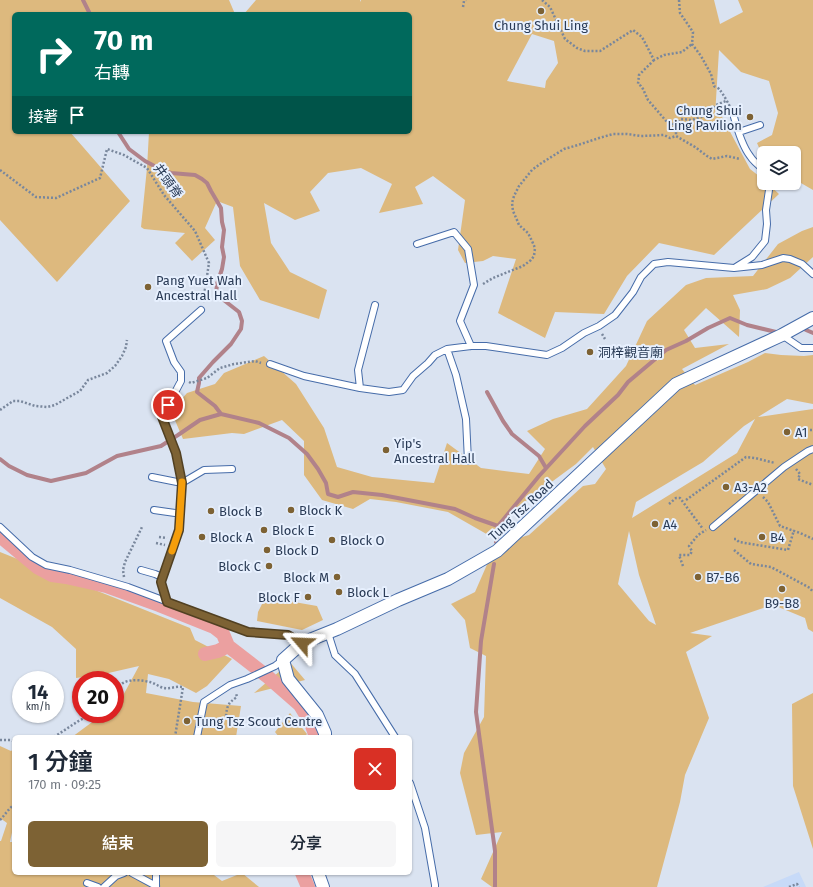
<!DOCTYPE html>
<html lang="zh-TW">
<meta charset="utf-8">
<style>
body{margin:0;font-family:"Fira Sans","Noto Sans TC",sans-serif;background:#f6f6f7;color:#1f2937;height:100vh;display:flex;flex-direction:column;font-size:15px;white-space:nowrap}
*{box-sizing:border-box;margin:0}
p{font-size:13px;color:#747a83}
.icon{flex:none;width:22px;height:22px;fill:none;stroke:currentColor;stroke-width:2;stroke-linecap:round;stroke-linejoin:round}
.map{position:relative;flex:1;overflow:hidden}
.panel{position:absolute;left:12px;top:735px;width:400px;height:140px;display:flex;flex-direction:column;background:#fff;border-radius:6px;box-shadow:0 1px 3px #0004}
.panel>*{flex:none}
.top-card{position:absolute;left:12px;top:12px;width:400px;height:122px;border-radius:6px;box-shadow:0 1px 3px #0004;background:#00695c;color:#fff;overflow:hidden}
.controls{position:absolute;left:757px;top:146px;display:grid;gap:8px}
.controls a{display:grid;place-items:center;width:44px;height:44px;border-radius:6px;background:#fff;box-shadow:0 1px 3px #0004;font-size:20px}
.speed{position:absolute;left:12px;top:671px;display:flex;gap:8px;font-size:20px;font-weight:700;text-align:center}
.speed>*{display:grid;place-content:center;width:52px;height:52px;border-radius:50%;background:#fff;box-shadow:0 1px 3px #0004;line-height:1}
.speed small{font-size:10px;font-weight:400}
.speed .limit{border:6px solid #d22;background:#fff;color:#111}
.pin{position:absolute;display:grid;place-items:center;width:34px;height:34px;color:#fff;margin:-17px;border:2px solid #fff;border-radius:50%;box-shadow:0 1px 4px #0007}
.me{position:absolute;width:44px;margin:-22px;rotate:296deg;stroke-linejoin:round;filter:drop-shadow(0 0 3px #0008)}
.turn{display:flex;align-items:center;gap:14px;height:84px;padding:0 16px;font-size:18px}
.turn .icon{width:52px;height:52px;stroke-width:2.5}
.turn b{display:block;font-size:28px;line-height:34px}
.then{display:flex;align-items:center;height:38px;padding:0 16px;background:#0003;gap:8px;font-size:15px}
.round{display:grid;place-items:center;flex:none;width:42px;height:42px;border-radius:6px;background:#f6f6f7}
.overview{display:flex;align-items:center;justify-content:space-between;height:68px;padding:0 16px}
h1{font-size:24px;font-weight:600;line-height:30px}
.action{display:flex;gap:8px;margin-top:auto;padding:8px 16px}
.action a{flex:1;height:46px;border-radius:6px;background:#7d6234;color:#fff;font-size:16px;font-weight:600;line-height:46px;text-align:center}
.action a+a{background:#f6f6f7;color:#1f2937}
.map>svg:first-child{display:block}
</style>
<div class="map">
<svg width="813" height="887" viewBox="0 0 813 887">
<rect width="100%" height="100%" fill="#dae3f1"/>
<path fill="#c7daf8" d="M799,872L806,887H763Z"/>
<path fill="#ddb97e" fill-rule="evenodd" d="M0,0H229L235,14H14V132H70L130,201L57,282L0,220Z
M256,0H360L361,2V0H714L720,24L743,12L738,0H813V190L794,179V153H764V159L757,143L772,135L778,113L769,81L741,72L719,50L715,116L720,113L750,169L764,180V183H767L779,194L714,255L659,243L627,276L604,314L555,312L545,338L498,313L516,259L493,256L483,261L465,263L458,250L465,200L433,176L415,187L423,204L379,213L392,184L361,168L328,173L310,192L320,211L295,220L264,203L271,243L290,272L327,290L319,319L260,300L240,266L233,207L217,201L205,228L215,240L192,261L175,243L185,233L144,229L141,227L147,168L149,132H410V14H244ZM532,34L554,41L558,63L546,81L545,88L507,81Z
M813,227V257L790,278L767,289L733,295L740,310L739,337L706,308L684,330L695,348L729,344L682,369L695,385L748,362L765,353L781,355L804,356L813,355V404L787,399L758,417L813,409V632L808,629L805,618L776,606L766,607L690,633L712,636L686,652L709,718L685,775L680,802L657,887H492L481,879L502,832L476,835L460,773L464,753L484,717L486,656L470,648L465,620L451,604L475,592L489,560L499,544L529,535L583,486L595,484L606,469L593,447L576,464L519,506L509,517L490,536L448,512L396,502L370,499L353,509L322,500L304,475V441L282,420L244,434L232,433L183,439L171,411L187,393L215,384L224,373L264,356L296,384L324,428L337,467L372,477L434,483L447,443L481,468L529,474L545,449L527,431L553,419L587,409L626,366L647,321L686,285L706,278L753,276L778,244L802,231ZM755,419L737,453L632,518L636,502L703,462L744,426ZM629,531L639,575L656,625L649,621L618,584Z
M0,552L190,628L195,640L232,659L207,686L196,693L169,679L148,674L146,693L193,702L241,706L236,737H72L103,714H115V705L120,701L139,666L104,674L76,678V649L52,627L0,598Z
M277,599L317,606L323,620L302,630L257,621L258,612L264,600Z
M289,661L305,680L254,693L280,671Z
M813,693V849L793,786L792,704Z
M290,713L307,734L304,737H279L275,732Z
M0,746L11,751L14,749V823L10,842H14V873H214V875L222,881L242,873L259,887H0V841H1L7,823L0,818Z"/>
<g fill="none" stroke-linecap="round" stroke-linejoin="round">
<path stroke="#b1828a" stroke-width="4" d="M83,0L90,14
M118,132L129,149L145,161L162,170L171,173L195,175L202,179L207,183L211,191L221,208L222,222L224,230L222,247L224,257L222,269L217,284L216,294L239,312L242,321L241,329L231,344L213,362L199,378V383L197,392L215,406L221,414
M806,330L813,333
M487,392L503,421L512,434L539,456L546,468
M0,459L9,466L27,475L51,481L86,473L117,456L161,446L178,435L200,420L221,414L259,423L289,438L307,454L318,469L326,483L328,494L338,497L353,492L382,495L455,509L475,518L498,526
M496,542L498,526L539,476L585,426L618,395L628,382L666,350L686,341L708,328L730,318L747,325L776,332
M494,564L481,641L476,712L495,851V887"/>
<path stroke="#eba0a0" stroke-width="14" d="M0,536L37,567L52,575L66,577L106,586L159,605L214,627L223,634L228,646L268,677L300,705L311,723L316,737
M205,654L218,651L228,646
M302,873L308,887"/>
<defs>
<path id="service" d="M734,117C737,128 743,147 750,156C753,161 759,166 764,170
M739,132L760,125
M417,244L454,232L468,249L474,285L460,321L471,346
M736,267L752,257L765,241L767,224L766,210L769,190L768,183
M782,335L801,348H813
M447,349L456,375L466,419L468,461
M270,364L304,376L360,388L389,392L403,390L413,376L428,363L435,355L447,349L471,346H486L547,355L562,348L584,333L599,326L615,315L633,292L641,277L654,264L668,262L734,268L762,265L783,258L790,259L802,264L813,274
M360,388L358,370L375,305
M152,477L182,483L204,470L232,469
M154,510L175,513L180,512
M0,527L32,557L46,565L70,570L128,587L248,632L288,635L302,643
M713,527L784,467L808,451L813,449
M141,570L155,574L162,577
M167,602L161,581L179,530L182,483L176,453L162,417L181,381V372L174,362L166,341L201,310
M328,633L335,655L355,674L395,737
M197,737L204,702L230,685L247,679L275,666L283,660
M410,783L425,828L435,885V887
M132,873L156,886
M87,883L98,887
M104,887L116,876L124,873
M156,887V873"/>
<path id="minor" d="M325,737V733L317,715L288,679L283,660L302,643L337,629L398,600L448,579L497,551L676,384L782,335L813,318
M318,873L323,887"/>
</defs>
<use href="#service" stroke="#466ca9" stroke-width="8"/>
<use href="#minor" stroke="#466ca9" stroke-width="14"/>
<path stroke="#79879c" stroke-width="2.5" stroke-dasharray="2 2" stroke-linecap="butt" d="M542,0L550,7L565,39L577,48L585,51H600L633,30L642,37L654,60L664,55L682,52L692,44
M679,0L680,13L693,32L692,44L701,56L711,74L714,86C715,87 719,88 720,90C723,94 729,104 731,109
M463,7L464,1L466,0
M654,60L639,75L638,84L641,86L643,89L648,100L667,122L676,125L681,119L692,120L701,117L710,111L716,105L726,101
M669,123L673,130L676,132V136
M0,170L36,197L56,198L100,178L107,149L124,155L147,168L164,195L195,231L209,263L203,302
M483,284L493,278L523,266L531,260L534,256L535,248L532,241L528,233L519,225L517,220L513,211L512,203L514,196L519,186L532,170L540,164L564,149L578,145L599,138L613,134H627L641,136L664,135L670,138L676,136L695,147L707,156L712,159L727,156L740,159
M602,334L605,339
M189,382L191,383L207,378L220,368L234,364L255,361L261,363
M0,410L13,401H20L35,406L47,407L55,405L69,397L80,391L88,380L107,373L115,366L122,356L126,347L127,340
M810,430H813
M796,469L800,474L798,479L813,485
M763,497L768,502L780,526L800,533L813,539
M686,500L746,457L755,458L775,463
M669,504L676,498H680L703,529
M159,537L167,538
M734,539H736L739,542L788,550L794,530
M156,543L165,545
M734,550L751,564L771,567L810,588L813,592
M683,566L679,555H690L692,551L689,546L698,535L706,530
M124,577L123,570L125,562L142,527
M115,693C120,678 136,679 150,682C155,683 159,687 164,688C170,689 176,686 183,687L175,737
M226,716C227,706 228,703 237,697L236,693
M54,737L80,720L85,718L90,714
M0,740H10L14,741
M0,820C5,815 8,809 14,805
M789,887L797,884L799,887"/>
<use href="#service" stroke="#fff" stroke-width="6"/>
<use href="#minor" stroke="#fff" stroke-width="12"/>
</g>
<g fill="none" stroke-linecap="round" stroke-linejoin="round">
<defs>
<path id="route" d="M168,405L162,417L176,453L182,483L179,530L161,582L167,602L248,632L288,635L302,643"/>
</defs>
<use href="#route" stroke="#514022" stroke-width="10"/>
<use href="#route" stroke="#7d6234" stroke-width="7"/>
<path stroke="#f59e0b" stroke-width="7" d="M172,551L179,530L182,482"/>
</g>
<g fill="#7d6234" stroke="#e7f0fe" stroke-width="1.5">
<circle cx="541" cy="11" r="4"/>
<circle cx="750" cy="117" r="4"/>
<circle cx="148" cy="287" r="4"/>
<circle cx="590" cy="352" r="4"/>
<circle cx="787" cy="432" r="4"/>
<circle cx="386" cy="450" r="4"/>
<circle cx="726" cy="487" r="4"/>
<circle cx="291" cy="510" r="4"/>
<circle cx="211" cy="511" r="4"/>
<circle cx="655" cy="524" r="4"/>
<circle cx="264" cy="530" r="4"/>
<circle cx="202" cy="537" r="4"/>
<circle cx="762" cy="537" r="4"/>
<circle cx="332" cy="540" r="4"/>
<circle cx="267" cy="550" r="4"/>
<circle cx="269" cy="566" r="4"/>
<circle cx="337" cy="577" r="4"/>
<circle cx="698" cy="577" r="4"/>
<circle cx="782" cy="589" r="4"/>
<circle cx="339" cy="592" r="4"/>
<circle cx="308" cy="597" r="4"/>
<circle cx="187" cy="721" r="4"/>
</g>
<g text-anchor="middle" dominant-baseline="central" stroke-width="4" stroke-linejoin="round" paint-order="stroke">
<g font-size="13" fill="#2a3b56" stroke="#e7f0fe" text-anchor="start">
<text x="541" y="25" text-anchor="middle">Chung Shui Ling</text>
<text x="742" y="110" text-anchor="end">Chung Shui<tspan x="742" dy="15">Ling Pavilion</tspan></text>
<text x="156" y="280">Pang Yuet Wah<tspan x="156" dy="15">Ancestral Hall</tspan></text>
<text x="598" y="352">洞梓觀音廟</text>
<text x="795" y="432">A1</text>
<text x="394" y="443">Yip's<tspan x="394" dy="15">Ancestral Hall</tspan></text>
<text x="734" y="487">A3-A2</text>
<text x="299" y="510">Block K</text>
<text x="219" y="511">Block B</text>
<text x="663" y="524">A4</text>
<text x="272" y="530">Block E</text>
<text x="210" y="537">Block A</text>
<text x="770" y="537">B4</text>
<text x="340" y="540">Block O</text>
<text x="275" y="550">Block D</text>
<text x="261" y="566" text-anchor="end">Block C</text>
<text x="329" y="577" text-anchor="end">Block M</text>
<text x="706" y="577">B7-B6</text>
<text x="347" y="592">Block L</text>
<text x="300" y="597" text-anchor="end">Block F</text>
<text x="782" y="603" text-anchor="middle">B9-B8</text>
<text x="195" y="721">Tung Tsz Scout Centre</text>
</g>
<g font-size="13" fill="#2a3b56" stroke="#e7f0fe">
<text transform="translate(168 181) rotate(54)">井頭脊</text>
<text transform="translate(521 510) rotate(-43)">Tung Tsz Road</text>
</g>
</g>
</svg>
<div class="controls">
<a><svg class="icon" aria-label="layers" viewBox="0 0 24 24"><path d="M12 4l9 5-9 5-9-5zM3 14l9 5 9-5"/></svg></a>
</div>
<div class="speed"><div>14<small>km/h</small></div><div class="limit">20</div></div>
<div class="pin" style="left:168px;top:405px;background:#d93025"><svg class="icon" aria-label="arrive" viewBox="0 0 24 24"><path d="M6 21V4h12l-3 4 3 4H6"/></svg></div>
<svg class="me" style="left:302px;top:643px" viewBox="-20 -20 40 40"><path d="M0-17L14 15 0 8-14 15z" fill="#7d6234" stroke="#fff" stroke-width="4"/></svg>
<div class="top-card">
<div class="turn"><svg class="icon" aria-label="right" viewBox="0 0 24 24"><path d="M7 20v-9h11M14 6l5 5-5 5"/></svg><div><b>70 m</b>右轉</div></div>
<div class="then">接著<svg class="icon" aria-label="arrive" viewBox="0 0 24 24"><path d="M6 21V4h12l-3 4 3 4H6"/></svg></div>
</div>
<section class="panel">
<div class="overview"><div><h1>1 分鐘</h1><p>170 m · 09:25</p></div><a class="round" style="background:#d93025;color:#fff"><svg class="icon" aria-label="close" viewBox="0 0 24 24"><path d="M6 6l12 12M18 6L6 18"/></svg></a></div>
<div class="action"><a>結束</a><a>分享</a></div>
</section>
</div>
